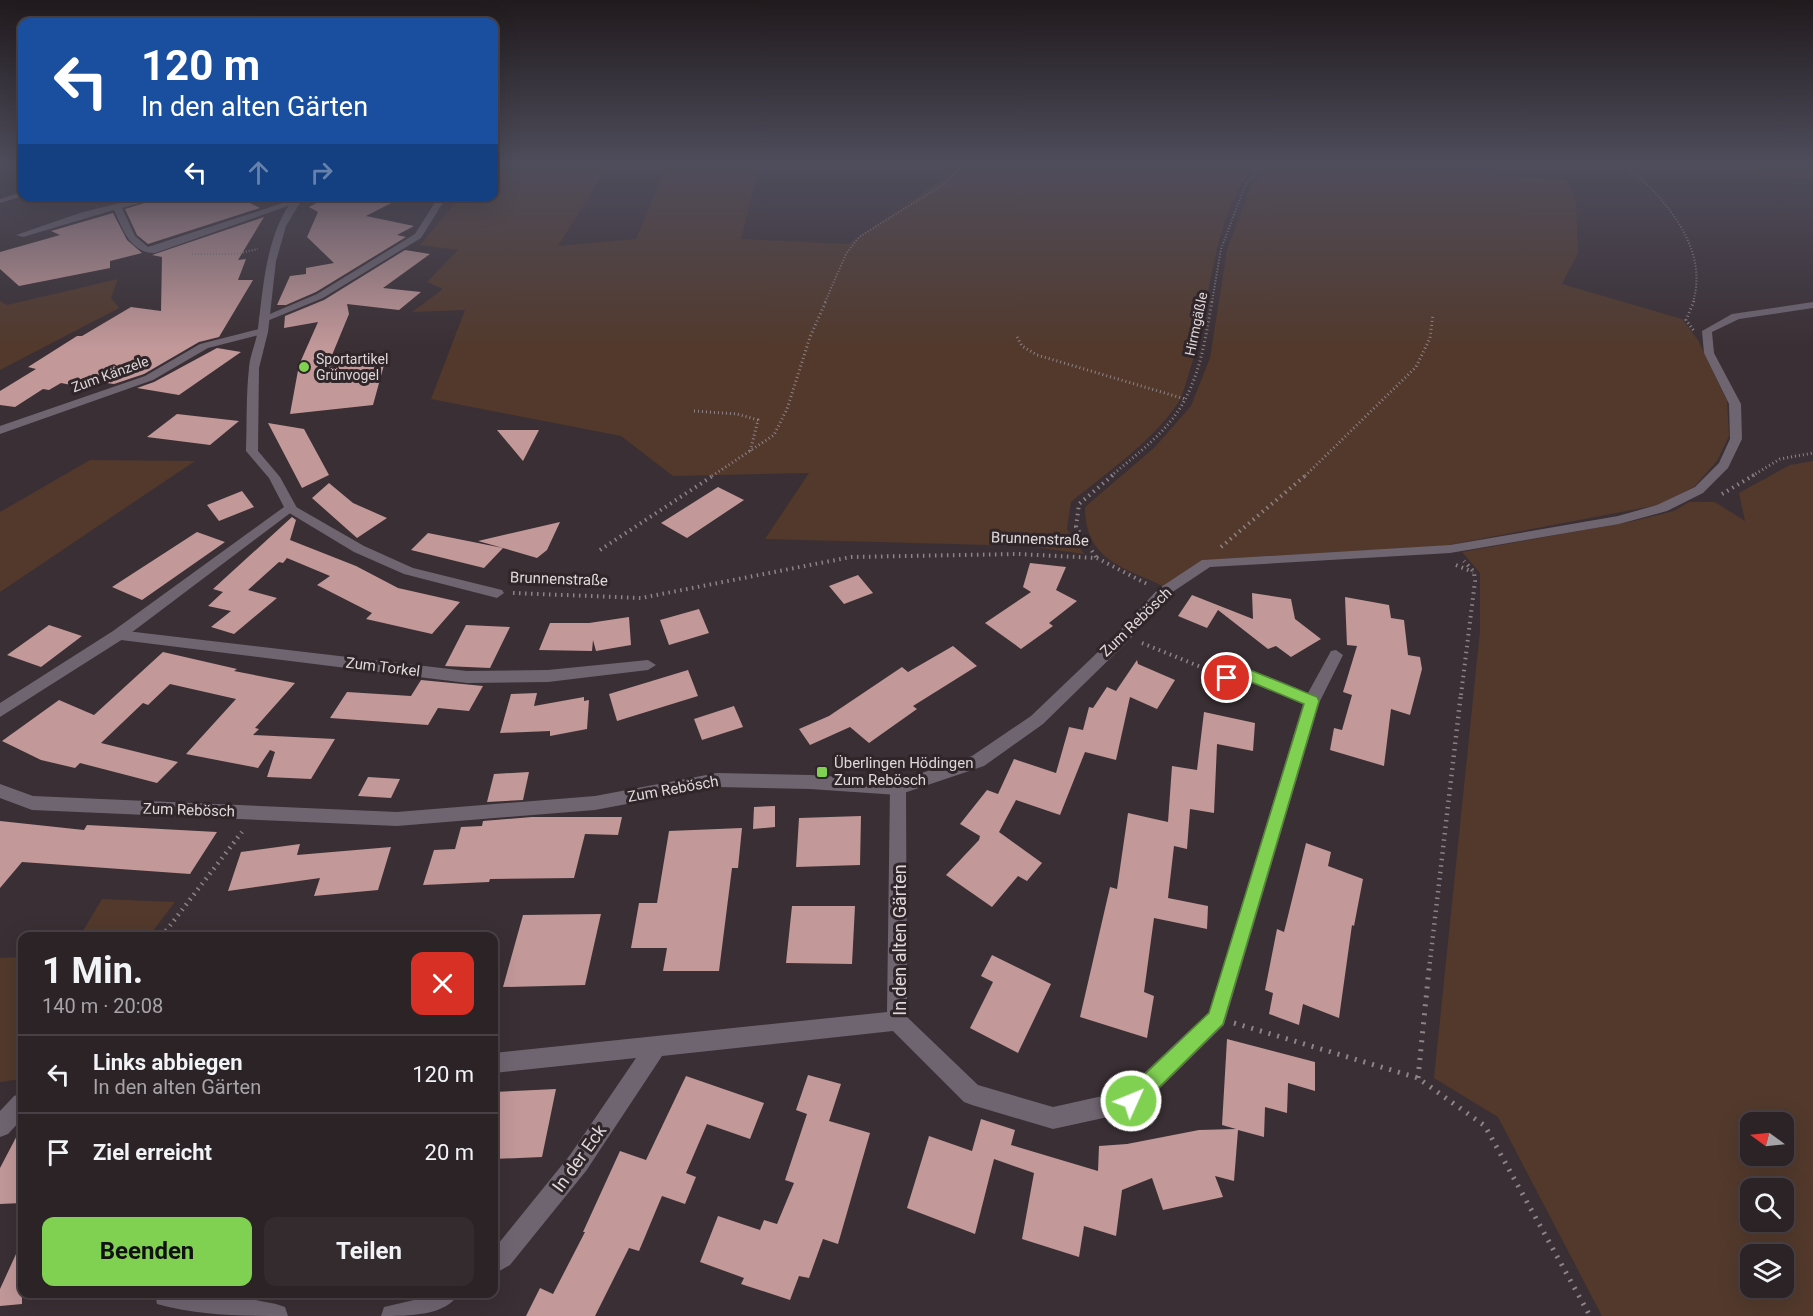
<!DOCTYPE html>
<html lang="de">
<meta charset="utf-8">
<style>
body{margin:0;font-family:Roboto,sans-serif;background:#342b2f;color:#f1f3f6;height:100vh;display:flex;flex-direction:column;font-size:22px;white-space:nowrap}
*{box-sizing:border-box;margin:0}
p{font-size:20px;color:#a6a4a7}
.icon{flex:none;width:33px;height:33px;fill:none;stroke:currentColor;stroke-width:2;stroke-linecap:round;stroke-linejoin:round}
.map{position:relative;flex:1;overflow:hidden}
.panel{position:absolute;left:18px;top:932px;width:480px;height:366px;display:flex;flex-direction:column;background:#2c2327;border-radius:12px;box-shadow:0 6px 24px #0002,0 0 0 2px #484044}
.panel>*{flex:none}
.guide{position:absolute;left:18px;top:18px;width:480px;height:183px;border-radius:12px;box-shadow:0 6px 24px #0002,0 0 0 2px #484044;background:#1a4fa0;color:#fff;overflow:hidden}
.needle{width:39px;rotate:285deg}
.fabs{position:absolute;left:1740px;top:1112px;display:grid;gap:12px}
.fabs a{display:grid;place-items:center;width:54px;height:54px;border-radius:12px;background:#2c2327;box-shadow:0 6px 24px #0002,0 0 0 2px #484044;font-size:30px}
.pin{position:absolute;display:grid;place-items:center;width:51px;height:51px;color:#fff;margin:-26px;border:3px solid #fff;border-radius:50%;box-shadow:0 2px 6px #0007}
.me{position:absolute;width:66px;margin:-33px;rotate:46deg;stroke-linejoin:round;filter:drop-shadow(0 0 4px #0008)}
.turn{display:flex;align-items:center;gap:21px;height:126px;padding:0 24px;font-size:27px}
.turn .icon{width:78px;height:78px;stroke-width:2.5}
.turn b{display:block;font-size:42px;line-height:51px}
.lanes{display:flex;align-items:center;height:57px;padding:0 24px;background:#0003;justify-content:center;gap:30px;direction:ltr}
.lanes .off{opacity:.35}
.round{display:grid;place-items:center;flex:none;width:63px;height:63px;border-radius:12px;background:#342b2f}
.overview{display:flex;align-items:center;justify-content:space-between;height:102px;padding:0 24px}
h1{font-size:36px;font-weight:700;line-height:45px}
.button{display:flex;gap:12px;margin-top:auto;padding:12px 24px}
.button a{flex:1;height:69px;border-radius:12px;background:#80d051;color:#111;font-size:24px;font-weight:700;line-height:69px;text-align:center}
.button a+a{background:#342b2f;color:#f1f3f6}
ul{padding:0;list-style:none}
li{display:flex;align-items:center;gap:18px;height:78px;padding:0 24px;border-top:2px solid #484044}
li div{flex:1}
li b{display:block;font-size:22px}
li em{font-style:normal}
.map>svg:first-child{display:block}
</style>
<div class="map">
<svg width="1813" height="1316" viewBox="0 0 1813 1316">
<rect width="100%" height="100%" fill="#3a2f34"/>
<path fill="#52392c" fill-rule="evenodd" d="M494,163H610L558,246L636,239L668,163H760L741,239L848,244L949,175L957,163H1218L1255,167C1210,216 1211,311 1189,373C1186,383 1183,395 1178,403C1155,439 1104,475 1071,502L1067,529L1084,554L1027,546L765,539L809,473L673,476L621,436L431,399L465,310L412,312L443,289L427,282L458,250L420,245L460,197L494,196Z
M1277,163H1331L1566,180L1576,203L1578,253L1562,284L1682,319L1698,340L1727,401L1729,436L1717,461L1694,487L1658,505L1443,546L1203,560L1163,586C1123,567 1085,560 1085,507L1154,448L1191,406L1210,358L1227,250L1252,183Z
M1749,163H1813V178L1751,175Z
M118,279L111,298L119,308L0,370V301L7,305Z
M90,460L195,461L0,592V512Z
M1813,461V1316H1602L1498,1117L1434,1078L1480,631V573L1462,552L1629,522L1674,511L1689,502H1715L1745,521L1739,493L1790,465ZM1750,1122H1784V1155H1750ZM1750,1188H1784V1221H1750ZM1750,1254H1784V1287H1750Z
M102,899L175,902L149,936H80Z
M22,957V1079L0,1082V958Z"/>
<path fill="#c29899" d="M167,196H236L260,208L148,244L137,235L125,209Z
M330,196H405L366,216L414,226L397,235L406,237L316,292L286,305H277L290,276L306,274V268L334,263L307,237L318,212L309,207Z
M113,213L127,240L142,253L110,261V268L19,286L0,269V252L60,235L51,231Z
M264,217L238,260L246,259L238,280H253L219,337L199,342L144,374L114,384L98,382L87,388L61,383L49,390L43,389L15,407L0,405V391L36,369L28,367L77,336H82L131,307L161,311L162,257L152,255Z
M405,250L430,254L383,288L421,292L399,310L347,304L349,314L330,360L387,354L373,405L290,414L299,365L318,322L284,328L285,316L324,300Z
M217,348L241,352L179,395L137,388L154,382Z
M177,414L239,421L210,445L147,437Z
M268,423L304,429L329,475L302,488Z
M497,430H539L523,461Z
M329,483L353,503L387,518L357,538L312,498Z
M718,487L744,500L687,538L661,523Z
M242,491L254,507L219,521L207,505Z
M292,517L296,520L290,540L356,566L398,588L460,602L432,634L366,619L372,613L317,585L330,576L287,558L283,563L279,562L248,590L277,598L234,634L211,627L231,611L208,606L223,592L213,589Z
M560,522L547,550L537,558L503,548L484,568L411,550L428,533L503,548L478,541Z
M197,532L225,542L142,600L112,587Z
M1030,563L1066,567L1056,590L1077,601L1049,623L1053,626L1021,649L985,623L1031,592L1023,587Z
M858,575L873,593L844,604L829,586Z
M1252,593L1291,599L1295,619L1321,639L1291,657L1276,646L1268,649L1218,610L1207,628L1178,616L1192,595L1253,619Z
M1345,597L1389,605L1391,618L1404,620L1408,655L1420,657L1422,669L1410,715L1391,709L1384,766L1330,750L1334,728L1342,730L1352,695L1343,692L1357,646L1347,645Z
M699,609L709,633L669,645L660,620Z
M629,617L631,645L596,651L593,640L592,651L539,650L550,623H589Z
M49,625L82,636L41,667L7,655Z
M466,625L510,627L490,668L445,666Z
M953,646L977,666L913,706L917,709L869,743L850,727L810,745L799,729L829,716L902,667L908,672Z
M163,652L237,669L234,671L295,683L255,728L259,729L253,735L335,739L311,779L267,777L275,752L270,750L258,768L186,754L236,699L170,684L148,705L143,703L101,743L178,762L157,783L80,763L75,768L41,760L2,741L59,700L94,715Z
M1137,660L1138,664L1175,680L1157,709L1130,697L1116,760L1085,752L1060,815L1016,800L999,832L1042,863L1027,881L1018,876L992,907L946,875L979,840L980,836L960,824L987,790L998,794L1014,759L1056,773L1069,727L1083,730L1089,707L1093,708L1107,687L1116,691Z
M688,670L698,696L617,721L609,694Z
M421,680L483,686L469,711L438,708L428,725L330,718L347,692L411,696Z
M537,693L534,706L584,697V701L589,700L587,729L550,736V731L500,733L511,694Z
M734,706L743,727L702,740L694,719Z
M1204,712L1255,723L1253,751L1217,744L1214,813L1190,809L1187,849L1174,846L1168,898L1208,906L1207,929L1154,918L1144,992L1154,996L1147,1038L1080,1017L1110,887L1117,889L1128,813L1168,822L1172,766L1197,770Z
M529,772L523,800L487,802L494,774Z
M368,777L400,779L391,798L358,796Z
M775,806V827L753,829L754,807Z
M861,816L860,865L796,867L799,818Z
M532,817H622L618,835L585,834L574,878L490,879L489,882L423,885L434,850L455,849L461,827L482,826L483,821Z
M0,821L84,830L87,825L217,832L190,874L22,862L0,888Z
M742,828L738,868H732L719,971H663L667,948H631L639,903H657L669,831Z
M1306,843L1331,852L1328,866L1363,879L1354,926L1352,925L1339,1018L1303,1004L1299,1025L1269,1014L1273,993L1265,990L1277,929L1284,932Z
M300,844L297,855L391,847L378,890L314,896L320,878L228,891L241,852Z
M792,906H855L852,964L786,963Z
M601,914L585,985L503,987L523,915Z
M992,955L1051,984L1018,1053L970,1028L993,982L981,976Z
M1227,1039L1315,1062V1091L1288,1083L1287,1113L1265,1107L1264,1137L1238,1130L1234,1181L1215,1176L1223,1197L1163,1210L1152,1178L1122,1190L1116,1236L1084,1226L1079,1257L1022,1239L1034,1173L994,1159L975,1234L907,1208L929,1136L972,1151L981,1119L1015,1130L1011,1145L1098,1171L1099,1146L1127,1144L1199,1130L1236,1129L1222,1125Z
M808,1075L841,1084L829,1121L870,1133L838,1244L823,1239L809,1278L799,1276L790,1300L741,1284L744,1278L700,1262L718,1216L760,1230L764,1220L777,1224L794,1183L785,1180L807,1114L796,1110Z
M686,1076L764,1103L750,1139L707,1124L686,1173L696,1177L685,1204L662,1196L639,1251L629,1248L595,1316H526L540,1288L553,1294L585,1232H583L620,1151L646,1160Z
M556,1089L542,1157L494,1159V1092Z
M22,1126V1203L0,1204V1168Z
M22,1241V1304L0,1306V1289Z"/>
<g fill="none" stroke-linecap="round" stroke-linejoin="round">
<path stroke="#8d8488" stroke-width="2" stroke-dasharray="1 2" stroke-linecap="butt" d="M14,163L22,164
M1622,163C1662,194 1710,247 1693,302
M192,254H236L258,249
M825,302L846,254L859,237L946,183L964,163
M1212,302L1221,249L1246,183L1269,163"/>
<path stroke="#8d8488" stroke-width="3" stroke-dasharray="1 3" stroke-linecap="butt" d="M1694,301L1686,320L1694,331
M1017,337L1022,346L1037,355L1185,399
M694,411L737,414L758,420L750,452
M712,476L774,435L787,409L810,337L826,301
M1111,476C1136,455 1167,432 1183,403C1201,372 1206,335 1212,301
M1305,476L1416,367L1430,338L1433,314
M1752,476L1780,459L1813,453"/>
<path stroke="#8d8488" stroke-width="4" stroke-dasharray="1.5 4.5" stroke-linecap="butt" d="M1722,494L1754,475
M1221,547L1306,475
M600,550L714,475
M1096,557L1076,527L1079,504L1113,475
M1456,565L1473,572
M513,593L641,598L851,557L1018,554L1097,558L1149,585
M1142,643L1213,672
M1461,695L1475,581L1474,572L1464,561"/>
<path stroke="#8d8488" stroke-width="4.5" stroke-dasharray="1.5 5" stroke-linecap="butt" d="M162,936L242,832
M1429,970L1461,693"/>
<path stroke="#8d8488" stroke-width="5" stroke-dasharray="2 7" stroke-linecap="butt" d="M1234,1023L1418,1078L1485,1126L1590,1316
M1418,1078L1429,969"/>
<path fill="#6f6571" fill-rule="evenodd" d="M22,192L23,196L0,203V199Z
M149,196H165L122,208L135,236L148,247L292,200L299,202L155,253C130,253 123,229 114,210L23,237L16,235L83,212Z
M439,196H447L421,238L323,298L267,321L258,319L317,294L415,234Z
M263,328L267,329V333L208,348L153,380L0,434V426L145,376L200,344Z
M291,504L364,546L413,568L502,590L504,593L497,598L404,574L354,552L286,511L285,508Z
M118,630L467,671L548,670L648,660L656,665L648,670L548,682L467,683L113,639L111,635Z
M1336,650L1343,655L1320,701L1224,1025L1139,1109L1131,1112L1053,1129L972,1105L964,1102L893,1031L662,1056L586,1171L510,1265L494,1274V1249L570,1155L636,1058L494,1073V1053L887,1012L890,788L892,783L898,781L904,783L906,788L907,1017L978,1085L1053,1107L1125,1091L1209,1012L1303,704L1249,682L1227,684L1219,678C1233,656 1291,686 1308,693L1331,651Z
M22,1093V1119L8,1134L0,1137V1111L14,1096Z
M155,1293H219L276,1304L285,1307L288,1316C245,1316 198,1316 157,1304Z
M425,1293H459C447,1316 408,1316 381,1316L384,1307L414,1300Z"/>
<path fill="#6f6571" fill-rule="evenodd" d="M295,196H304L286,226L276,261L268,332L259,368L258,451L280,477L297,508L123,639L0,717V703L113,631L284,507L269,478L246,451C247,423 246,395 249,368C250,354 257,341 258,328C264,281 266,235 295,196Z
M1813,302V308L1739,319L1712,332L1714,353L1741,404L1742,439L1728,468L1703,493L1667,511L1619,524L1450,553L1210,567L1168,595L1130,639L1043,724L984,766L898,795L810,789L717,787L595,810L397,826L32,810L0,798V784L33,796L397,812L595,796L717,773L810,775L898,781L972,756L1031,716L1120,631L1158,589L1202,560L1450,545L1618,516L1657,505L1695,487L1719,463L1730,439L1729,404L1704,353L1702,331L1732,314Z"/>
</g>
<linearGradient id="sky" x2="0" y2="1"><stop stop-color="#201a1d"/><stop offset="0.47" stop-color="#4f4d5c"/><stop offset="1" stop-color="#4f4d5c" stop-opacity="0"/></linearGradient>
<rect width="1813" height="347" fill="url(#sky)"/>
<path fill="#80d051" stroke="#538735" stroke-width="1.5" d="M1250,670L1317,697L1319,701L1223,1024L1138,1108L1131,1111L1124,1108L1121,1101L1124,1094L1209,1013L1304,704L1249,681L1227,683L1220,678L1227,673Z"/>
<g fill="#80d051" stroke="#30262a" stroke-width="2">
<circle cx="304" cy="367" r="6"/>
<rect x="816" y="766" width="12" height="12" rx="3"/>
</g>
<g text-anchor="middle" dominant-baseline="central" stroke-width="6" stroke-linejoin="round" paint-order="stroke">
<g font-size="14" fill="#dfd8db" stroke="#30262a">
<text transform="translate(1196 324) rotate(-78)">Hirmgäßle</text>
<text transform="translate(110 374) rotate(-20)">Zum Känzele</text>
</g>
<g font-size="14" fill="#dfd8db" stroke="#30262a" text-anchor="start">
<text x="316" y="359">Sportartikel<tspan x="316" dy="16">Grünvogel</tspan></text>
</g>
<g font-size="15" fill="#dfd8db" stroke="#30262a">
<text transform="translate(1040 539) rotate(2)">Brunnenstraße</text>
<text transform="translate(559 579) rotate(2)">Brunnenstraße</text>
<text transform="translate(1136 622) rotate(-44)">Zum Rebösch</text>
<text transform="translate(383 667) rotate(7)">Zum Torkel</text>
<text transform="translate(673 789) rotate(-10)">Zum Rebösch</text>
<text transform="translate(189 810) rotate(2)">Zum Rebösch</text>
</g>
<g font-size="15" fill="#dfd8db" stroke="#30262a" text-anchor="start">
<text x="834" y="763">Überlingen Hödingen<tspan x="834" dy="17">Zum Rebösch</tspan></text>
</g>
<g font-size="18" fill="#dfd8db" stroke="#30262a">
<text transform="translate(899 940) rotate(-90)">In den alten Gärten</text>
<text transform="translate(579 1158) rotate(-54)">In der Eck</text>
</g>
</g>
</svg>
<div class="fabs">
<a><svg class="needle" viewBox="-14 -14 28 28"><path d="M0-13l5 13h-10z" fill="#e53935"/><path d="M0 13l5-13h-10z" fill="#a6a4a7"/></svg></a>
<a><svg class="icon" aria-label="search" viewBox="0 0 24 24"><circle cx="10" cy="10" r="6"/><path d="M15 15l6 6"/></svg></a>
<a><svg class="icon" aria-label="layers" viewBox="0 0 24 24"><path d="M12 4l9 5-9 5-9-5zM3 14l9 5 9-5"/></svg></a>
</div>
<div class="pin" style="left:1227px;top:678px;background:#d93025"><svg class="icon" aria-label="arrive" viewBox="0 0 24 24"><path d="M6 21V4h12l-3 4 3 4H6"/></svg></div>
<svg class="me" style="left:1131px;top:1101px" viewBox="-20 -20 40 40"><circle r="17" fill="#80d051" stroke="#fff" stroke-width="3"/><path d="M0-11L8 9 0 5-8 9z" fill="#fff"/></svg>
<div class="guide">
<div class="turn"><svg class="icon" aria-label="left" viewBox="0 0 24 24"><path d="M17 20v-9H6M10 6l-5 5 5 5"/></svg><div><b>120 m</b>In den alten Gärten</div></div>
<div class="lanes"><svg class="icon" aria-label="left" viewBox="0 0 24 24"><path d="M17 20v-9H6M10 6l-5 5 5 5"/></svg><svg class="icon off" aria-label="ahead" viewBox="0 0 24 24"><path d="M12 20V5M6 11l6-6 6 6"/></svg><svg class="icon off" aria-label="right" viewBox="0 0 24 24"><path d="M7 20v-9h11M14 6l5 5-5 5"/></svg></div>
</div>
<section class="panel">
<div class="overview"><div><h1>1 Min.</h1><p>140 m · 20:08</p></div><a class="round" style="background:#d93025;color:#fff"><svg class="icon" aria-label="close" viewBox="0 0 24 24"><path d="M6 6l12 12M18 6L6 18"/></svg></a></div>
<ul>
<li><svg class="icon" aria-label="left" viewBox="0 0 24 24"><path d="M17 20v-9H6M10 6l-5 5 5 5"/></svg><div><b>Links abbiegen</b><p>In den alten Gärten</p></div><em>120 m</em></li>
<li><svg class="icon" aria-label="arrive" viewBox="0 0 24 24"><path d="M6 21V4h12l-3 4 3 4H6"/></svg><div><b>Ziel erreicht</b></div><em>20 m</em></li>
</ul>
<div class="button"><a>Beenden</a><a>Teilen</a></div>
</section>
</div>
